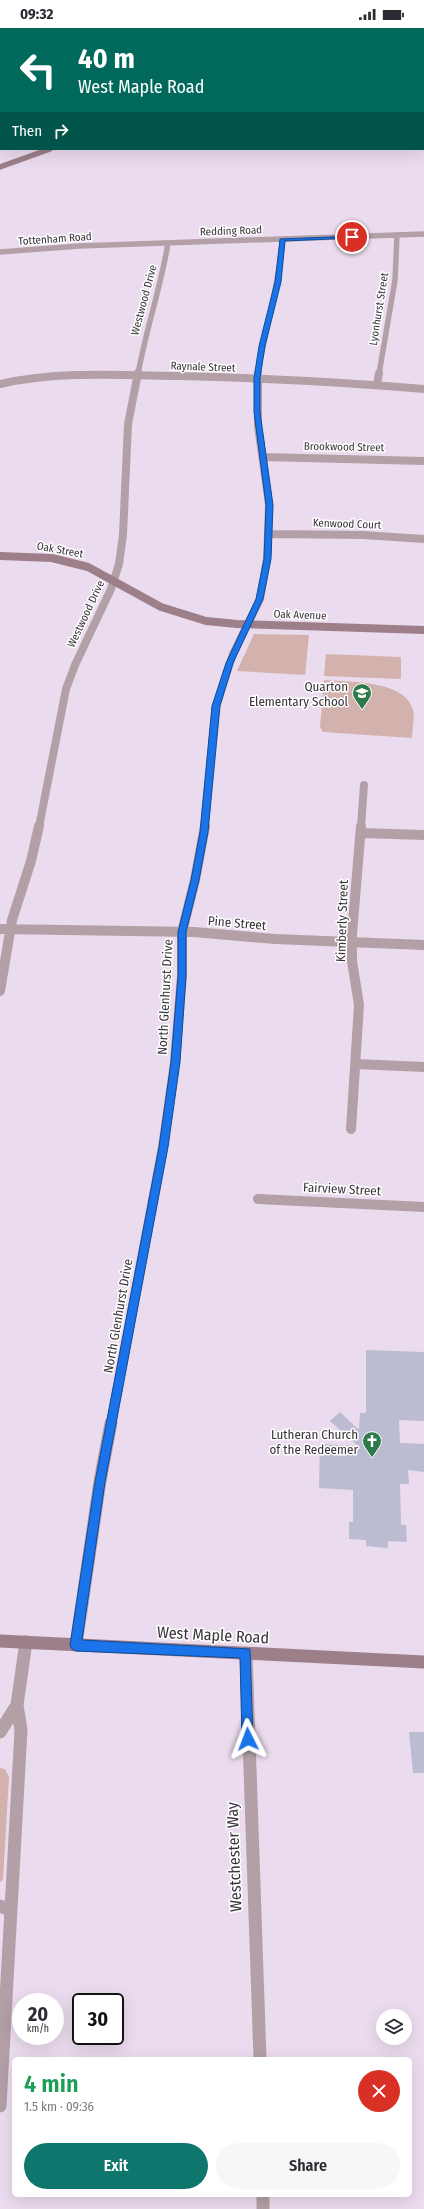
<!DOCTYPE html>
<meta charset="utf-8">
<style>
body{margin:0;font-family:"Fira Sans Condensed",sans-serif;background:#f7f7f7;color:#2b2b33;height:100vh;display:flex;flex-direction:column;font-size:15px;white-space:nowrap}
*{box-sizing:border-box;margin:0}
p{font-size:13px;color:#7c7c81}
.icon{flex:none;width:22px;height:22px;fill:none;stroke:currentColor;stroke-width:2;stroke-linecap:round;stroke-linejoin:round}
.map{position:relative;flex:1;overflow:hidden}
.sheet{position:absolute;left:12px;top:2029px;width:400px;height:140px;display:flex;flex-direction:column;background:#fff;border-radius:6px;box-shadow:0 4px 16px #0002}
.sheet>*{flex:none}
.top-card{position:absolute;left:0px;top:0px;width:424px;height:122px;box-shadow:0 4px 16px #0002;background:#00695c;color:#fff;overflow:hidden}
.tools{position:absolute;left:376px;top:1981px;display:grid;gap:8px}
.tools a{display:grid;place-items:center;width:36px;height:36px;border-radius:50%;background:#fff;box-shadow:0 4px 16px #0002;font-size:20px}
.speed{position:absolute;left:12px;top:1965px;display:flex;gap:8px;font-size:20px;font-weight:700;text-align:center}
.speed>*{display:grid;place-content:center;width:52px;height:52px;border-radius:50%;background:#fff;box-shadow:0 4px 16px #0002;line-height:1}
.speed small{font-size:10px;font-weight:400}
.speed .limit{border:2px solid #111;border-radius:6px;background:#fff;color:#111}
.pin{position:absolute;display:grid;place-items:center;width:34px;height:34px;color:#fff;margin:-17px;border:2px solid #fff;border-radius:50%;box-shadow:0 1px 4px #0007}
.me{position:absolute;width:44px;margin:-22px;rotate:357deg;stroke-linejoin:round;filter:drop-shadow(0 0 3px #0008)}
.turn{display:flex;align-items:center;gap:14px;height:84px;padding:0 12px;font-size:18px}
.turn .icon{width:52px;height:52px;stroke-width:2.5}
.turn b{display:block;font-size:28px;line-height:34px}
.then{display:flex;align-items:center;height:38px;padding:0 12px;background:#0003;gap:8px;font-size:15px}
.round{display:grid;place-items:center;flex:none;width:42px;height:42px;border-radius:21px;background:#f7f7f7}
.summary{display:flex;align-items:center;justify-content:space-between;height:68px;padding:0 12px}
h1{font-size:24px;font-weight:600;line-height:30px;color:#1e9e55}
.button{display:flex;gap:8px;margin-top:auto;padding:8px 12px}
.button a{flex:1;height:46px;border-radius:24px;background:#0f766e;color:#fff;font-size:16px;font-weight:600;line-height:46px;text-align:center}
.button a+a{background:#f7f7f7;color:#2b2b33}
.status{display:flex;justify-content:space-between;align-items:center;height:28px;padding:0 20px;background:#fff;direction:ltr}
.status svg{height:11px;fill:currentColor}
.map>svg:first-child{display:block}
</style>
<div class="status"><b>09:32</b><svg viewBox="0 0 49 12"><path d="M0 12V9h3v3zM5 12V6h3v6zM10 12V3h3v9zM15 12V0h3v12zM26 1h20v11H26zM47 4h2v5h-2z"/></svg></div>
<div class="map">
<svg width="424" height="2181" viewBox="0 0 424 2181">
<rect width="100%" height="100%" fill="#ebdbee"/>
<path fill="#d3b2ad" d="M254,606L309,607L305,647L237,643Z
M326,626L401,629V651L324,648Z
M324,652C348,654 406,652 413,682C415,689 412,702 412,710L323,704L320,699Z
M0,1740L5,1741L9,1749L3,1852L0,1854Z"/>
<path fill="#bbbbd1" d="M366,1322L424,1324V1393L399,1392L400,1415L424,1416V1444L408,1442L409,1456H400L401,1497H406L407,1514L388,1513V1520L366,1518V1512L349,1511V1494H353V1462L319,1460L320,1416L358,1418L330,1393L340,1384L359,1402L360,1385H366Z
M409,1704H424V1745H413Z"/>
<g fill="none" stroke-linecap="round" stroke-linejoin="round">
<path stroke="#b39fa6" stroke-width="5.5" d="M335,0L338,1
M0,224L79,218L424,206
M138,346C146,301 161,259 168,215
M258,346C265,300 279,257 283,211
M379,346L395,252L397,207"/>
<path stroke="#b39fa6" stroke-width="8" d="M0,356C59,343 118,347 178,348C260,350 342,354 424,361
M377,357L379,345
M263,429L424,433
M270,506L363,507L424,511
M39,799L66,661L75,637L111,561L119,536L123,507L128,396L138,345
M204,799L216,678L233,626L260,571L267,531L269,477L258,398V345
M361,799L364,757"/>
<path stroke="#b39fa6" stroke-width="10" d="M361,805L424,807
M0,901L194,904L275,911L424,917
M0,963L12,892L31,833L39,798
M355,1036L424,1039
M351,1101L359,977L352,933V906L361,798
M258,1171L424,1179
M111,1396L163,1119L175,1034L182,947V904L195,852L205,798"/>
<path stroke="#b39fa6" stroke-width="13" d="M76,1617L100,1453L111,1395
M246,1625L260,2031
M0,1704L17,1677
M0,1878L10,1882
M0,2078L21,1702L17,1677L26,1614
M263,2167V2181"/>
<path stroke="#9c7f89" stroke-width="5.5" d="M0,139L50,121"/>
<path stroke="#9c7f89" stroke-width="8" d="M0,528L52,530L88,539L161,579L206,593L237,596L424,602"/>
<path stroke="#9c7f89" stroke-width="13" d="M0,1613L424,1634"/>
</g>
<path fill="#1a73e8" stroke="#114b97" d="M354,208L352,210L285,213L281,254L265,318L260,350V384L273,477L271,531L263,571L233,635L220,678L208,804L199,852L186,904V948L180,1034L168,1119L105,1454L82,1612L250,1621L253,1711L252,1715L248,1717L243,1715L242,1711L240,1630L76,1623L72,1621L70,1617L95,1454L159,1119L171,1034L178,948V904L191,852L200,804L212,678L226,635L256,571L264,531L266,477L254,384V350L259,318L275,254L280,211Z"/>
<defs>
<symbol id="school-pin" viewBox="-11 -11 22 30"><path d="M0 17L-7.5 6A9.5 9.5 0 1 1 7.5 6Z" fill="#2c7a4a" stroke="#fff"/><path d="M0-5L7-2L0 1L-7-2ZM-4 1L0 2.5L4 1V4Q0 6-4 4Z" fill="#fff"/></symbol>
<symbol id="church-pin" viewBox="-11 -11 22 30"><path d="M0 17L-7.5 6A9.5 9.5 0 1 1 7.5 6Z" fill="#2c7a4a" stroke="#fff"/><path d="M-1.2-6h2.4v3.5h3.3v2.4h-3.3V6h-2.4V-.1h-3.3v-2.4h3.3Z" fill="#fff"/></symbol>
</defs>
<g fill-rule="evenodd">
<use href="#school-pin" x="351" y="654" width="22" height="30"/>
<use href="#church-pin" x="361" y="1402" width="22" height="30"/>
</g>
<g text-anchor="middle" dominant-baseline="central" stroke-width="3" stroke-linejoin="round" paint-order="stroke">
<g font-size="11" fill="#3a343b" stroke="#fff">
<text transform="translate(231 203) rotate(-2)">Redding Road</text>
<text transform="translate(55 211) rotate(-4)">Tottenham Road</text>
<text transform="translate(144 272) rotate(-75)">Westwood Drive</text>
<text transform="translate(379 281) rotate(-81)">Lyonhurst Street</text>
<text transform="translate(203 339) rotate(2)">Raynale Street</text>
<text transform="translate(344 419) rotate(1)">Brookwood Street</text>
<text transform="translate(347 496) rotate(2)">Kenwood Court</text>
<text transform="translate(60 522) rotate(10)">Oak Street</text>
<text transform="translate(86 586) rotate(-65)">Westwood Drive</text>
<text transform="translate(300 587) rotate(2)">Oak Avenue</text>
</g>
<g font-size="13" fill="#3a343b" stroke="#fff" text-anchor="end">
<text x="348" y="658">Quarton<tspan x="348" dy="15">Elementary School</tspan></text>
<text x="358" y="1406">Lutheran Church<tspan x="358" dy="15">of the Redeemer</tspan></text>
</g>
<g font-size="13" fill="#3a343b" stroke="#fff">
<text transform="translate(342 893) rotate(-88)">Kimberly Street</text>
<text transform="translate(237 895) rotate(5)">Pine Street</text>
<text transform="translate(165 969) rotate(-87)">North Glenhurst Drive</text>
<text transform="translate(342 1161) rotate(3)">Fairview Street</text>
<text transform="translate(118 1288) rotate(-80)">North Glenhurst Drive</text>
</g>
<g font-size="16" fill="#3a343b" stroke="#fff">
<text transform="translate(213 1607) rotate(3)">West Maple Road</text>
<text transform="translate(234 1829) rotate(-92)">Westchester Way</text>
</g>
</g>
</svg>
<div class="tools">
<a><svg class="icon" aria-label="layers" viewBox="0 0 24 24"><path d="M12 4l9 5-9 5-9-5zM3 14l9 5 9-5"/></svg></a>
</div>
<div class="speed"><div>20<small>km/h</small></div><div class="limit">30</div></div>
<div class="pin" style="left:352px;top:209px;background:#d93025"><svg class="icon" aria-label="arrive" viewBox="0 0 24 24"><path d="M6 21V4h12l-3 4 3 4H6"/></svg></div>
<svg class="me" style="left:248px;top:1711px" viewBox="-20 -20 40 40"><path d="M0-17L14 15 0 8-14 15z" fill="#1a73e8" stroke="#fff" stroke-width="4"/></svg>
<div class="top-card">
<div class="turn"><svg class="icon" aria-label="left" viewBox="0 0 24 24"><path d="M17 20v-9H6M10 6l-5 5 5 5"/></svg><div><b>40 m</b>West Maple Road</div></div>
<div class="then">Then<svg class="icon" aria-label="right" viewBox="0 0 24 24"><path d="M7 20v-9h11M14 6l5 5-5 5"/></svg></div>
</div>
<section class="sheet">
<div class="summary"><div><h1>4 min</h1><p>1.5 km · 09:36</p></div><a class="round" style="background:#d93025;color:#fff"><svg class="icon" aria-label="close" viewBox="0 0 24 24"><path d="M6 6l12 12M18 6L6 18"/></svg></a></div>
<div class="button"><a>Exit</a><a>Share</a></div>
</section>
</div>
